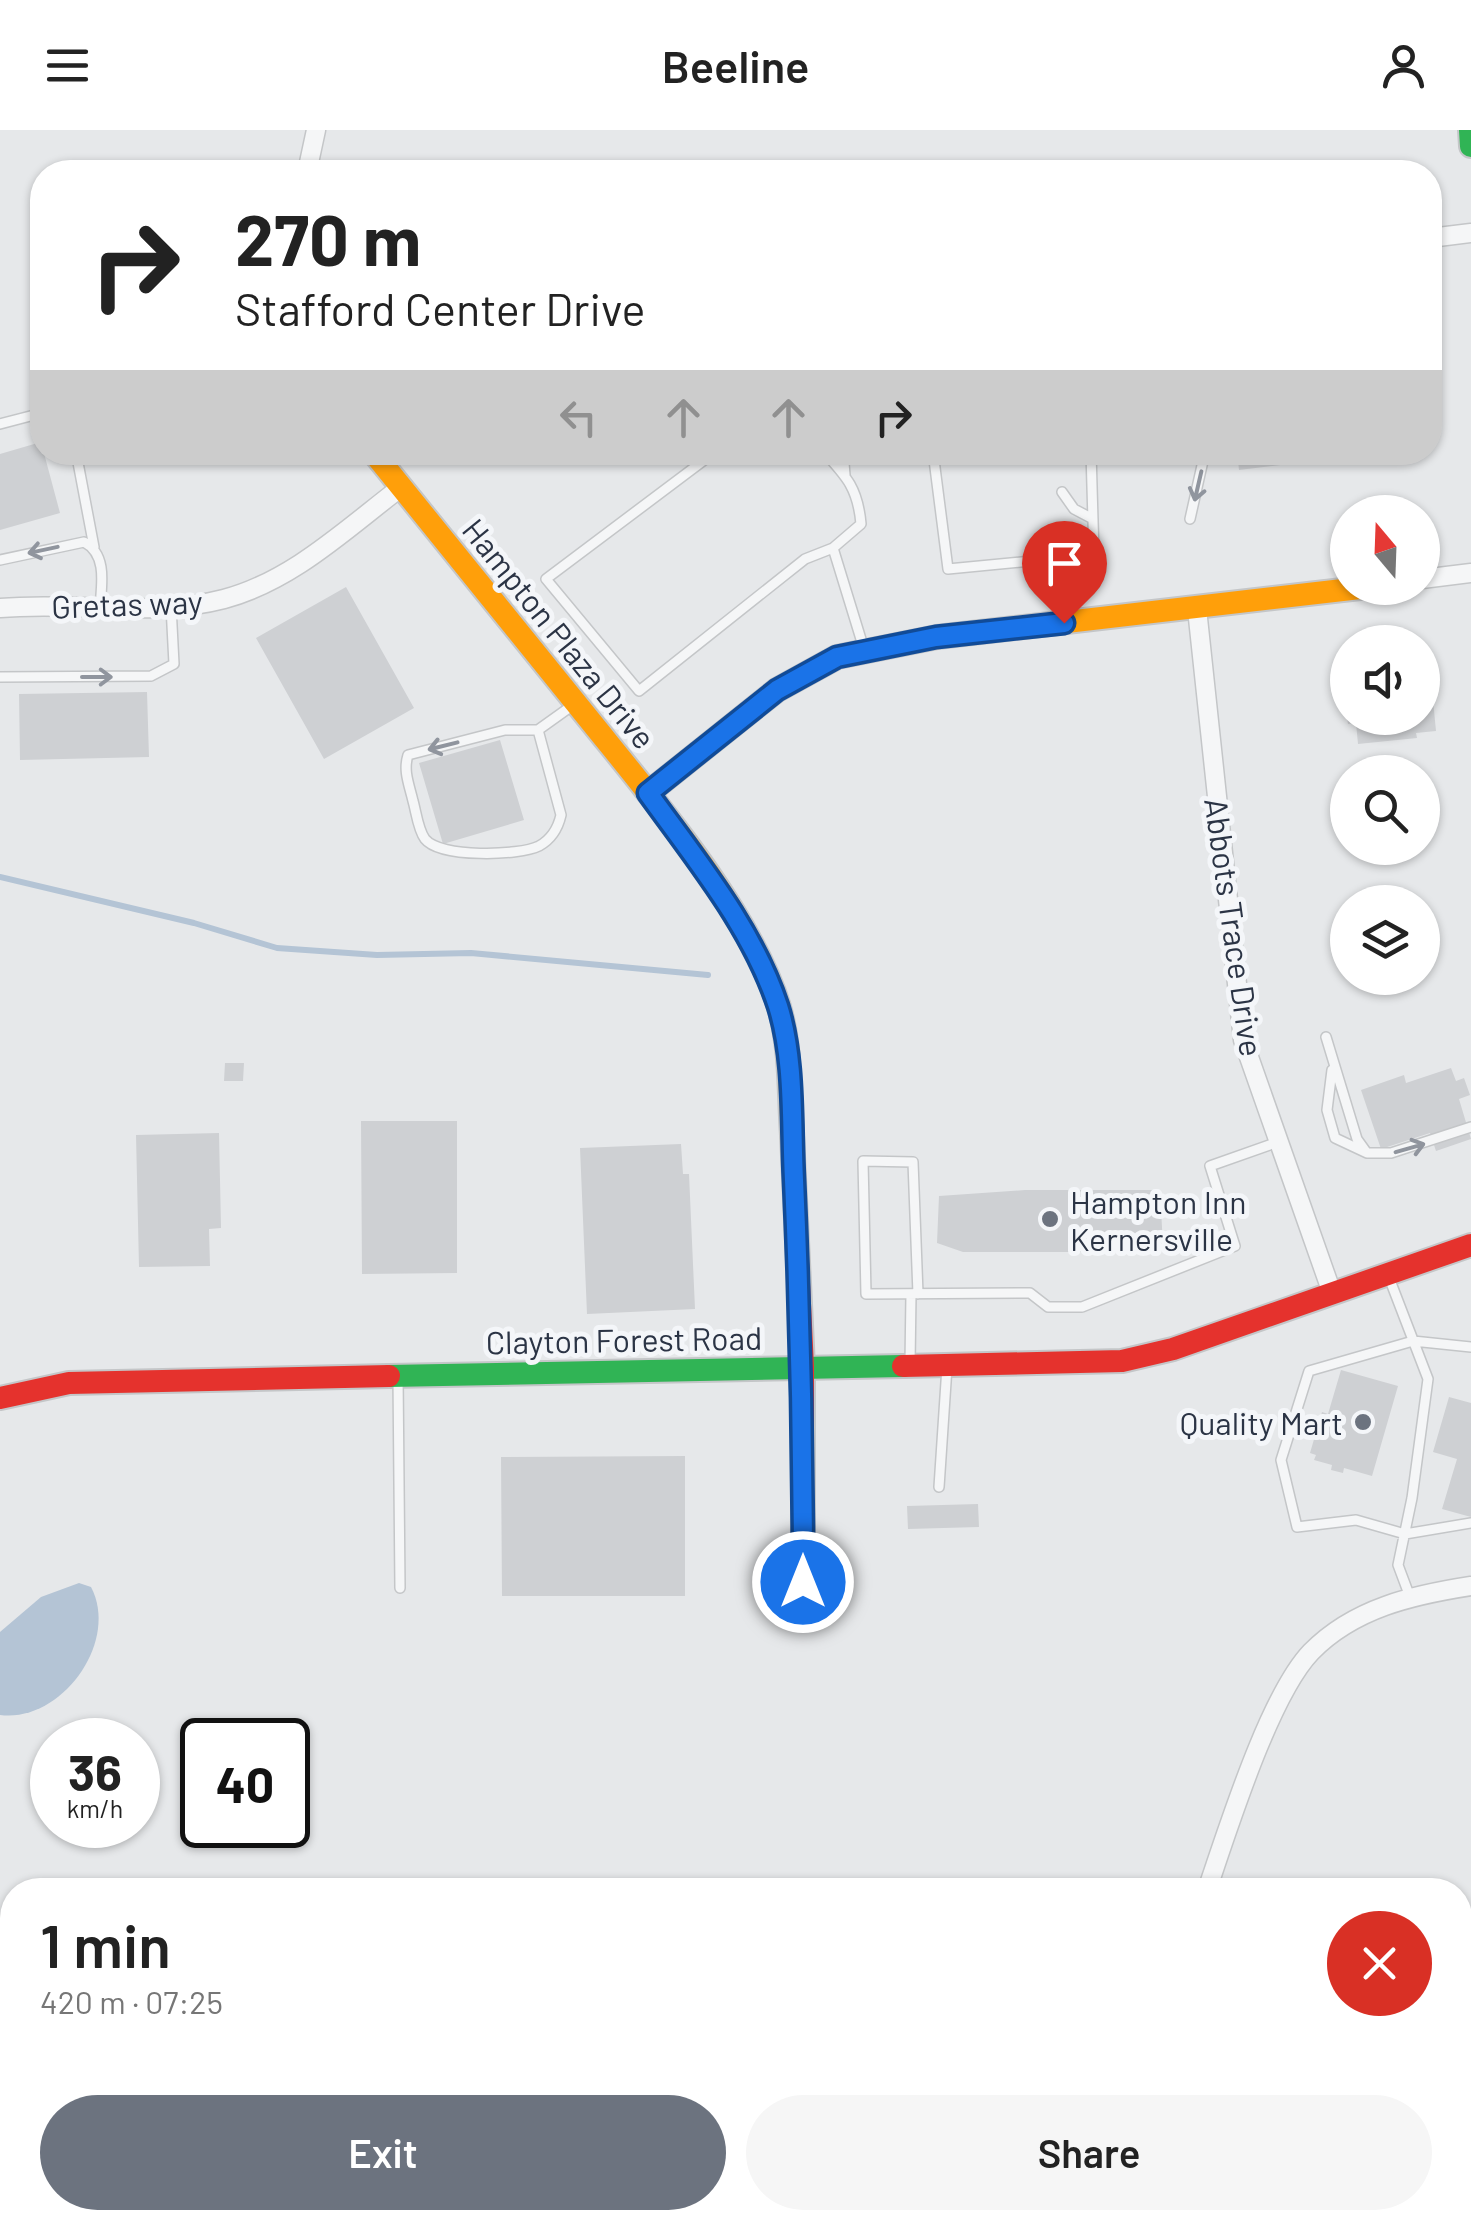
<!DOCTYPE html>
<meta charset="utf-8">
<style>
body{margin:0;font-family:Barlow,sans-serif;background:#f6f6f6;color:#222;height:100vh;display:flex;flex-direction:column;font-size:38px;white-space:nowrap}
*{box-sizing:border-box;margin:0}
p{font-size:32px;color:#767676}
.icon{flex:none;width:55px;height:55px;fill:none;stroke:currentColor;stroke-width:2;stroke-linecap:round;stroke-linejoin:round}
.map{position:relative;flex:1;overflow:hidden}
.details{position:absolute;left:0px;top:1748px;width:1472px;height:352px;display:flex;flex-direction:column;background:#fff;border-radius:40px 40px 0 0;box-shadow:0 2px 8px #0004}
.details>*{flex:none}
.guide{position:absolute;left:30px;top:30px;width:1412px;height:305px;border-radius:40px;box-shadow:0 2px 8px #0004;background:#fff;color:#222;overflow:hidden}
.needle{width:65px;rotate:341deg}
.buttons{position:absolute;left:1330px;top:365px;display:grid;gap:20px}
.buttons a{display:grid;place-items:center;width:110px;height:110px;border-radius:50%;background:#fff;box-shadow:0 2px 8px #0004;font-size:50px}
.speed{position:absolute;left:30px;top:1588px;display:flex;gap:20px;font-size:50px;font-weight:700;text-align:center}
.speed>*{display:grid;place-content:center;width:130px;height:130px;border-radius:50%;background:#fff;box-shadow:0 2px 8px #0004;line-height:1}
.speed small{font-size:25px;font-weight:400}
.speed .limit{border:5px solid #111;border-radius:15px;background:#fff;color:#111}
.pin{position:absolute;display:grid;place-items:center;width:85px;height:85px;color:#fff;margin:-102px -42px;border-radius:50% 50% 50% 0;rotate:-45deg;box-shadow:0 0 10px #0007}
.pin .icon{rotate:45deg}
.me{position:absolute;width:110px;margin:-55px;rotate:0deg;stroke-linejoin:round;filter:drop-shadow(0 0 8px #0008)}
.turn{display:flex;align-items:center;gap:35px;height:210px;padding:0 40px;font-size:45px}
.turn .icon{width:130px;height:130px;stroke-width:2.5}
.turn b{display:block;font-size:70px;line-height:85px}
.lanes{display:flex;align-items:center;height:95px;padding:0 40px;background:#0003;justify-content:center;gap:50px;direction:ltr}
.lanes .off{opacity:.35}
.round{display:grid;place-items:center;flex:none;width:105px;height:105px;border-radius:52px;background:#f6f6f6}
.headline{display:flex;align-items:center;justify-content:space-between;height:170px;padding:0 40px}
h1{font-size:60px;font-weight:600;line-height:75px}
.cta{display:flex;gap:20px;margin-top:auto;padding:20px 40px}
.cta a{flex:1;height:115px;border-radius:60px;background:#6c737f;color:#fff;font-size:40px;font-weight:600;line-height:115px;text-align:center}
.cta a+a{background:#f6f6f6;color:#222}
header{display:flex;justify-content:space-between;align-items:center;height:130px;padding:0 40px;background:#fff;font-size:45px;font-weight:600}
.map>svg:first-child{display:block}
</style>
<header><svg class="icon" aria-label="menu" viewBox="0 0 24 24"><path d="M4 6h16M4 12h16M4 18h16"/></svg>Beeline<svg class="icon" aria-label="person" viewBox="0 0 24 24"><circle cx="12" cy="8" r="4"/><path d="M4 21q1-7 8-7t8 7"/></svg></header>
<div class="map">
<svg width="1471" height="2099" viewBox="0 0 1471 2099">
<rect width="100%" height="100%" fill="#e6e8ea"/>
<path fill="#b4c4d5" d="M79,1453L91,1457C120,1512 61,1593 0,1585V1502L41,1467Z"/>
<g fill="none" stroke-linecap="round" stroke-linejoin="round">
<path stroke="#b4c4d5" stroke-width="6" d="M0,747L194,793L277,818L377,825L471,823L708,845
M0,1977L12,1969"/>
</g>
<path fill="#ced0d3" d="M41,312L60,383L0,400V324Z
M1237,322H1288L1289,334L1239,340Z
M346,457L414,578L324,629L256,508Z
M147,562L149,627L20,630L19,564Z
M1433,570L1436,601L1416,603L1417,608L1358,614L1356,593L1348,594L1347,588H1422V571Z
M500,610L524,690L443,714L419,633Z
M225,933H244L243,951H224Z
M1451,938L1456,951L1464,948L1470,965L1459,969L1471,1009L1436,1021L1430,1003L1381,1019L1361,960L1404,945L1406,953Z
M361,991H457V1143L362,1144Z
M219,1003L221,1098L209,1099L210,1136L139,1137L136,1005Z
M681,1014L683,1044H689L695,1179L587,1184L580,1018Z
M1025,1060H1160L1163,1116L1137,1122H963L937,1113L939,1066Z
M1341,1240L1398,1256L1372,1346L1344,1338L1343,1343L1331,1340L1332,1335L1314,1330L1316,1325L1310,1323L1322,1282L1328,1284Z
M1449,1267L1471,1273V1387L1442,1379L1457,1329L1433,1322Z
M685,1326V1466H502L501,1327Z
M978,1374L979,1397L908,1399L907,1376Z"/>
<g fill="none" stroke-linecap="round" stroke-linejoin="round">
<defs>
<path id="lane" d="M0,294L42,283
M76,322L94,417
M715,322L546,449L639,561L805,429L833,418
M824,322C847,347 858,359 861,394L833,418L864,519
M843,322L845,345
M933,322L948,439L1094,425L1091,322
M1062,362L1074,379L1093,389
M1190,389L1205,322
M1057,429L1064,491
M0,430L84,412C107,424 102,453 100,476
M0,547L151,546L174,534L171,476
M538,600L561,685C558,698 552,709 539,716C519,726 440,728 425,709C418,700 416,681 413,671C409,654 403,641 408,625L505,600H538L573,575
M1326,907L1357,1009L1367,1023H1391L1471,997
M1332,940L1327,980L1335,1008L1367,1023
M1388,1145L1428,1249L1412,1368L1398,1435L1410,1467
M918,1164L913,1032L863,1031L866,1164L1030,1163L1048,1177H1082L1235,1116L1210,1036L1278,1012
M1471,1217L1413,1211L1309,1241L1281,1330L1297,1397L1356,1390L1405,1404L1471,1393
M910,1234L911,1164
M398,1246L400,1458
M939,1357L947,1237"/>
<path id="street" d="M307,42L316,0
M1430,108L1471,103
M1422,449L1471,443
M0,478C73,471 152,488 224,469C292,451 346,399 400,358
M1197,479L1243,910L1332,1163
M1207,1760C1228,1699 1269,1566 1311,1522C1354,1478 1413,1465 1471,1456"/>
<path id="fast" d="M1470,0L1471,16
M389,1246L903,1236"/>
<path id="slow" d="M373,322C446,412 519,503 592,593C654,670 751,784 779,877C791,918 789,963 792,1005
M648,663L777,560L837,527L937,507L1360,458
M1460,1892L1471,1882
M1312,2099L1318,2088"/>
<path id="jam" d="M792,1005L803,1237V1481
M903,1236L1122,1231L1173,1219L1471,1115
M0,1268L69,1253L389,1246"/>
</defs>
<use href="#lane" stroke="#c4c6c8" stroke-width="12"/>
<use href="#street" stroke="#c4c6c8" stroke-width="21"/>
<use href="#fast" stroke="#c4c6c8" stroke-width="26"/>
<use href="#slow" stroke="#c4c6c8" stroke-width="26"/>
<use href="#jam" stroke="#c4c6c8" stroke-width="26"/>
<use href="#lane" stroke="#f5f6f7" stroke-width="9"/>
<use href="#street" stroke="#f5f6f7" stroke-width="18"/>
<use href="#fast" stroke="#30b455" stroke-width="22"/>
<use href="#slow" stroke="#ff9f0a" stroke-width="22"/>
<use href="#jam" stroke="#e5322d" stroke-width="22"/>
</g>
<defs><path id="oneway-shaft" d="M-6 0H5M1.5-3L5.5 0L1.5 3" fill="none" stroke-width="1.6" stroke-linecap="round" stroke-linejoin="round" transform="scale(2.5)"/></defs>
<g stroke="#90959e">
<use href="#oneway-shaft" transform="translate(1198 356) rotate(103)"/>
<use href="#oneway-shaft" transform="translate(43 420) rotate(168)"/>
<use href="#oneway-shaft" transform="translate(97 547)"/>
<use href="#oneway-shaft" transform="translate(443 616) rotate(166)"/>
<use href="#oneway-shaft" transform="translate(1410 1018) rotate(-16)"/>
</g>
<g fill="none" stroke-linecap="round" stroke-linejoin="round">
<defs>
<path id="route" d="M803,1452C803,1317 800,1184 794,1050C791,993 795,930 778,876C752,797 696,730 648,663L777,560L837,527L936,507L1064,493"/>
</defs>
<use href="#route" stroke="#114b97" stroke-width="25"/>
<use href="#route" stroke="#1a73e8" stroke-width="18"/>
</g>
<g fill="#6c737f" stroke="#f4f6f9" stroke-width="4">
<circle cx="1050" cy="1089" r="10"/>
<circle cx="1363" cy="1292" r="10"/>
</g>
<g text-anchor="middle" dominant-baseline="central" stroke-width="10" stroke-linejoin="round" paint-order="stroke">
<g font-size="32" fill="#2b3445" stroke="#f4f6f9">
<text transform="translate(127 473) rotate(-2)">Gretas way</text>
<text transform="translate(560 503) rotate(51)">Hampton Plaza Drive</text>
<text transform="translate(1235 797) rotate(82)">Abbots Trace Drive</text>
<text transform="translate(624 1209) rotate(-1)">Clayton Forest Road</text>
</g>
<g font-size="32" fill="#2b3445" stroke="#f4f6f9" text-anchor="start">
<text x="1070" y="1071">Hampton Inn<tspan x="1070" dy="37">Kernersville</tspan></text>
<text x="1343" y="1292" text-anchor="end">Quality Mart</text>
</g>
</g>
</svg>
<div class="buttons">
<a><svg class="needle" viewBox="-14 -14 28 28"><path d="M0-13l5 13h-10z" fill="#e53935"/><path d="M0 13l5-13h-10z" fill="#767676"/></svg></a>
<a><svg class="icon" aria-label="sound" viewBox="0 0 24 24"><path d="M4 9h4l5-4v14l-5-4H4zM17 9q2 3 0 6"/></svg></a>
<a><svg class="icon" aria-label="search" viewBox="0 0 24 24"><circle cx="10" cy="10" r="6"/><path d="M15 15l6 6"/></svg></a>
<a><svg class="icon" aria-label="layers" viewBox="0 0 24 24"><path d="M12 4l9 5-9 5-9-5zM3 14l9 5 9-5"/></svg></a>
</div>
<div class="speed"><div>36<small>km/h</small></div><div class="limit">40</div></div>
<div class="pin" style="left:1064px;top:493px;background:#d93025"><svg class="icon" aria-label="arrive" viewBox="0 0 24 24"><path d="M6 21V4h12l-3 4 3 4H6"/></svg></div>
<svg class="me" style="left:803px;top:1452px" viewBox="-20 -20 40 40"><circle r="17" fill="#1a73e8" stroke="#fff" stroke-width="3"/><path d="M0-11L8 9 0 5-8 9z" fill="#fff"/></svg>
<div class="guide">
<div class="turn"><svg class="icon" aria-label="right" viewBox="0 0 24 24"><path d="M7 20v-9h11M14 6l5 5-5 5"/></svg><div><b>270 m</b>Stafford Center Drive</div></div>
<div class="lanes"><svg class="icon off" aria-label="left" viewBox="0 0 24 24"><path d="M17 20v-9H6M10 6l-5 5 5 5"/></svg><svg class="icon off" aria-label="ahead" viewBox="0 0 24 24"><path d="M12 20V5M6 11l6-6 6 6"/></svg><svg class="icon off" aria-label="ahead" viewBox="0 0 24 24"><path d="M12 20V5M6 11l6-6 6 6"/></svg><svg class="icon" aria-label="right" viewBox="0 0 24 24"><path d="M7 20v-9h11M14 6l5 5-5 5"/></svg></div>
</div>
<section class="details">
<div class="headline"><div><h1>1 min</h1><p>420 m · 07:25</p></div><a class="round" style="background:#d93025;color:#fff"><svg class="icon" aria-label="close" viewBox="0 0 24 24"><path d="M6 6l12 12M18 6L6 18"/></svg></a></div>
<div class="cta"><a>Exit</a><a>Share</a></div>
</section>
</div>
